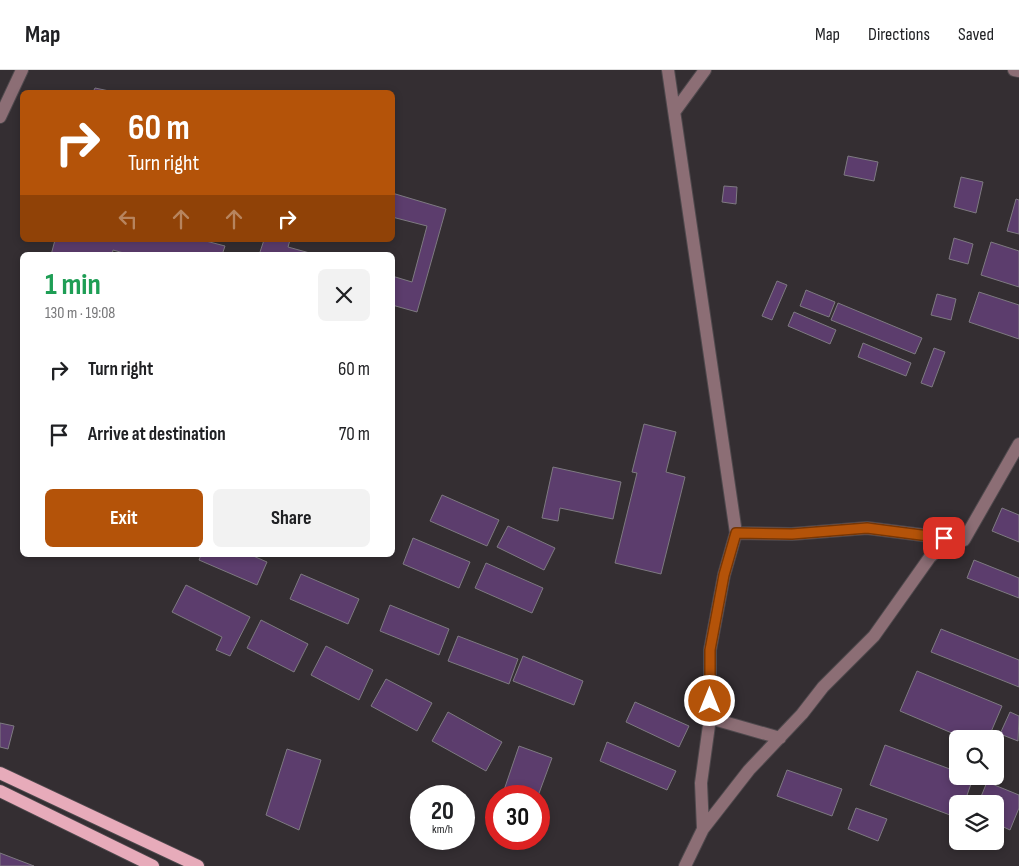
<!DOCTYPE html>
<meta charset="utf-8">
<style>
body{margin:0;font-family:"Sofia Sans Condensed",sans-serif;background:#f2f2f2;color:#202124;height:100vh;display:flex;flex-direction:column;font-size:19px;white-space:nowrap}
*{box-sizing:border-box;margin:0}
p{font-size:16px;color:#757577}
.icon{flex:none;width:28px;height:28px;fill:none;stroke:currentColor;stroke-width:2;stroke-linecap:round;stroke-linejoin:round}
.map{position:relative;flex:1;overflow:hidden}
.sheet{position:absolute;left:20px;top:182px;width:375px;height:305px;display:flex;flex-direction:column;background:#fff;border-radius:8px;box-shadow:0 2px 8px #0003}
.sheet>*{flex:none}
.top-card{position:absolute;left:20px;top:20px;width:375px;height:152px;border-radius:8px;box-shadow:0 2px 8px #0003;background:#b45309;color:#fff;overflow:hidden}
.fabs{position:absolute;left:949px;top:660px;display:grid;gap:10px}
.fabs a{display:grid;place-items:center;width:55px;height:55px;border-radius:8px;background:#fff;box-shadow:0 2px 8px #0003;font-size:25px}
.speed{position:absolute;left:410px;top:715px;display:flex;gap:10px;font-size:25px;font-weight:700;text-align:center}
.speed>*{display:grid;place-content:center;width:65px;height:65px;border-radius:50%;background:#fff;box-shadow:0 2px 8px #0003;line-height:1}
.speed small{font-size:12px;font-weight:400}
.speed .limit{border:8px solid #d22;background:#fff;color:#111}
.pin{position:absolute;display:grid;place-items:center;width:42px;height:42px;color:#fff;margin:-21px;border-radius:10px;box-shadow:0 2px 8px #0006}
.me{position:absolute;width:55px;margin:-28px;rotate:0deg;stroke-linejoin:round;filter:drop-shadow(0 0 4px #0008)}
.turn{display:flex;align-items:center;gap:18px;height:105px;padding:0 25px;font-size:22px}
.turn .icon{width:65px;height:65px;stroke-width:2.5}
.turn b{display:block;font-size:35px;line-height:42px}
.lanes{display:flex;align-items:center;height:48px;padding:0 25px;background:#0003;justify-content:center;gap:25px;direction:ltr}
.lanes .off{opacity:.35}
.round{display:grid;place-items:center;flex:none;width:52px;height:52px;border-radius:8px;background:#f2f2f2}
.headline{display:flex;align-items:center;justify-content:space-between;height:85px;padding:0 25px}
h1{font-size:30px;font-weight:700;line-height:38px;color:#1e9e55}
.primary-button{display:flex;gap:10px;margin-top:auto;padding:10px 25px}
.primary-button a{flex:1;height:58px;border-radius:8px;background:#b45309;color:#fff;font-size:20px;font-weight:700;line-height:58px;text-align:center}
.primary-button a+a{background:#f2f2f2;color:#202124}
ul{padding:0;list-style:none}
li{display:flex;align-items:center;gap:15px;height:65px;padding:0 25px}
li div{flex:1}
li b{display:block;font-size:19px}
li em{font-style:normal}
header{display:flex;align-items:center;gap:30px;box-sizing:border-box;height:70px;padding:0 25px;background:#fff;border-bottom:1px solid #e0e0e0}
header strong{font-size:24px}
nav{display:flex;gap:28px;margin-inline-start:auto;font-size:18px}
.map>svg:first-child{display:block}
</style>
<header>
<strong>Map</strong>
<nav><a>Map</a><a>Directions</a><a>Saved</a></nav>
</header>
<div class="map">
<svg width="1019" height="796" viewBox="0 0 1019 796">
<rect width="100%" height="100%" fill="#342e32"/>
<path fill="#5c3d6d" stroke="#7e7a81" d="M95,18L114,22H93Z
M848,86L878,92L874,111L844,105Z
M961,107L983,112L976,143L954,137Z
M724,116L737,117L736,134L722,132Z
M392,123L446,139L417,242L392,235V206L412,212L427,156L392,147Z
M1016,129L1019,130V164L1007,161Z
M954,168L973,174L968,194L949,189Z
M55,170H202L225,176L222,185H131L113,180L112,185H51Z
M264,170H290L288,177L317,185H259Z
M991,172L1019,181V217L981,205Z
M777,211L787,215L772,250L762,246Z
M806,220L835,232L829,247L800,236Z
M979,222L1019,235V269L969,252Z
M937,224L956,229L951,250L931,245Z
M838,233L922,268L915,284L831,250Z
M794,242L836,260L830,274L788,256Z
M863,273L911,293L906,306L858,287Z
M934,278L945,282L932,317L921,313Z
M644,354L676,362L666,402L685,407L661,504L615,493L637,403L632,402Z
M553,397L621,412L613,449L560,438L558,451L542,448Z
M442,425L499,450L487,476L430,451Z
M1002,438L1019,445V472L992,461Z
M508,456L555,478L544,500L497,477Z
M413,468L470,492L459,518L403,494Z
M201,485H251L267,492L257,515L199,490Z
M974,490L1019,508V528L967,508Z
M486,493L543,518L532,543L475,518Z
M301,504L359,529L348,554L290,529Z
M186,515L250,547L230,586L216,580L222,567L172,542Z
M390,535L449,559L439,585L380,561Z
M261,550L308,574L294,602L247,578Z
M941,559L1019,590V617L931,582Z
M458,566L518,589L509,614L448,591Z
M326,576L373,600L359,630L311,605Z
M523,586L583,611L574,635L513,611Z
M917,601L1002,636L988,669H966L900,641Z
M386,609L432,633L417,661L371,636Z
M635,632L689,656L679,677L626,652Z
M448,642L502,672L486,701L432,671Z
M1010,642L1019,646L1018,671L1000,664Z
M0,653L14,656L8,679L0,677Z
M607,672L676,701L667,720L600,691Z
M885,675L958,702V706H968L973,708L964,734H958V748L870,715Z
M519,676L552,688L538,726H502Z
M287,679L321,690L299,760L266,745Z
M787,700L842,719L832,746L777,726Z
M987,712L1019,725V738L1010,760L995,753V734H978Z
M856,738L887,749L878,771L848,759Z
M0,783L34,796H0Z"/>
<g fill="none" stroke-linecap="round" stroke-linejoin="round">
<defs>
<path id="minor" d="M668,0L736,463L724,505L710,580V648L701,713L703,759
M1014,0L1019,1
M675,41L705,0
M0,47L22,0
M736,463L792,464L867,458L954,469
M710,648L780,668
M685,796L703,759L749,700L802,644L823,617L874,566L930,487L944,474L964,470L1019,374"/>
<path id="major" d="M0,703L198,796
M0,721L153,796"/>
</defs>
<use href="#minor" stroke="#4f494d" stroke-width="14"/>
<use href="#major" stroke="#4f494d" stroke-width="14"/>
<use href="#minor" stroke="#8c6e75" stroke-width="12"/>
<use href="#major" stroke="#e7abba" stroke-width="12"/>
</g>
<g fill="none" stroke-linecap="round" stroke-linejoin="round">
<defs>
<path id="route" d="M710,631V580L724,505L736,463L792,464L867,458L944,468"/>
</defs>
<use href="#route" stroke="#753606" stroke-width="12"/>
<use href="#route" stroke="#b45309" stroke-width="9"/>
</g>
</svg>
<div class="fabs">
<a><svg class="icon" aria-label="search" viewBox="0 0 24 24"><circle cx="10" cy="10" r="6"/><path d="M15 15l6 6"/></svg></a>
<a><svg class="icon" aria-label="layers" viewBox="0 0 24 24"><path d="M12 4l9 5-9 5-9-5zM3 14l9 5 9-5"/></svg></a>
</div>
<div class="speed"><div>20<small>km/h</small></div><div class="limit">30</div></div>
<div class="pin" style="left:944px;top:468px;background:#d93025"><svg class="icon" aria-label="arrive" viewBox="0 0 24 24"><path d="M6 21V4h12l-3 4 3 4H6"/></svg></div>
<svg class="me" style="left:710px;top:631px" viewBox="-20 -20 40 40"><circle r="17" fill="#b45309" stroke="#fff" stroke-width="3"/><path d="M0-11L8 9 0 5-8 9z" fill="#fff"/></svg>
<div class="top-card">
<div class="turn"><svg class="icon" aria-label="right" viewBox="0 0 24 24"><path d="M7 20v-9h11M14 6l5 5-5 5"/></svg><div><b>60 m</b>Turn right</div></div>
<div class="lanes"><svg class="icon off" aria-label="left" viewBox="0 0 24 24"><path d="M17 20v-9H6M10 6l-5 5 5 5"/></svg><svg class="icon off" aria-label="ahead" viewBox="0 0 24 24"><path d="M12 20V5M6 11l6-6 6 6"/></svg><svg class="icon off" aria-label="ahead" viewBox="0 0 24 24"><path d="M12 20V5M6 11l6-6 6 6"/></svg><svg class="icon" aria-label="right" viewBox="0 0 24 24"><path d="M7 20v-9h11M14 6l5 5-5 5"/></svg></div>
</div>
<section class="sheet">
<div class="headline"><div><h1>1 min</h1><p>130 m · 19:08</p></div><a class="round"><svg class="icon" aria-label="close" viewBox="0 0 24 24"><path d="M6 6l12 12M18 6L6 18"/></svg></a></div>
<ul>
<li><svg class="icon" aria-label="right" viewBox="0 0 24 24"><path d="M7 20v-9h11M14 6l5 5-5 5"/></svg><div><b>Turn right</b></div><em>60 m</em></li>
<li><svg class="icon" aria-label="arrive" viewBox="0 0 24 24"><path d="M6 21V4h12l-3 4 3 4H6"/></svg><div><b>Arrive at destination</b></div><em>70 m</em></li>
</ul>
<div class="primary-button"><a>Exit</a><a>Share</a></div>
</section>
</div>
